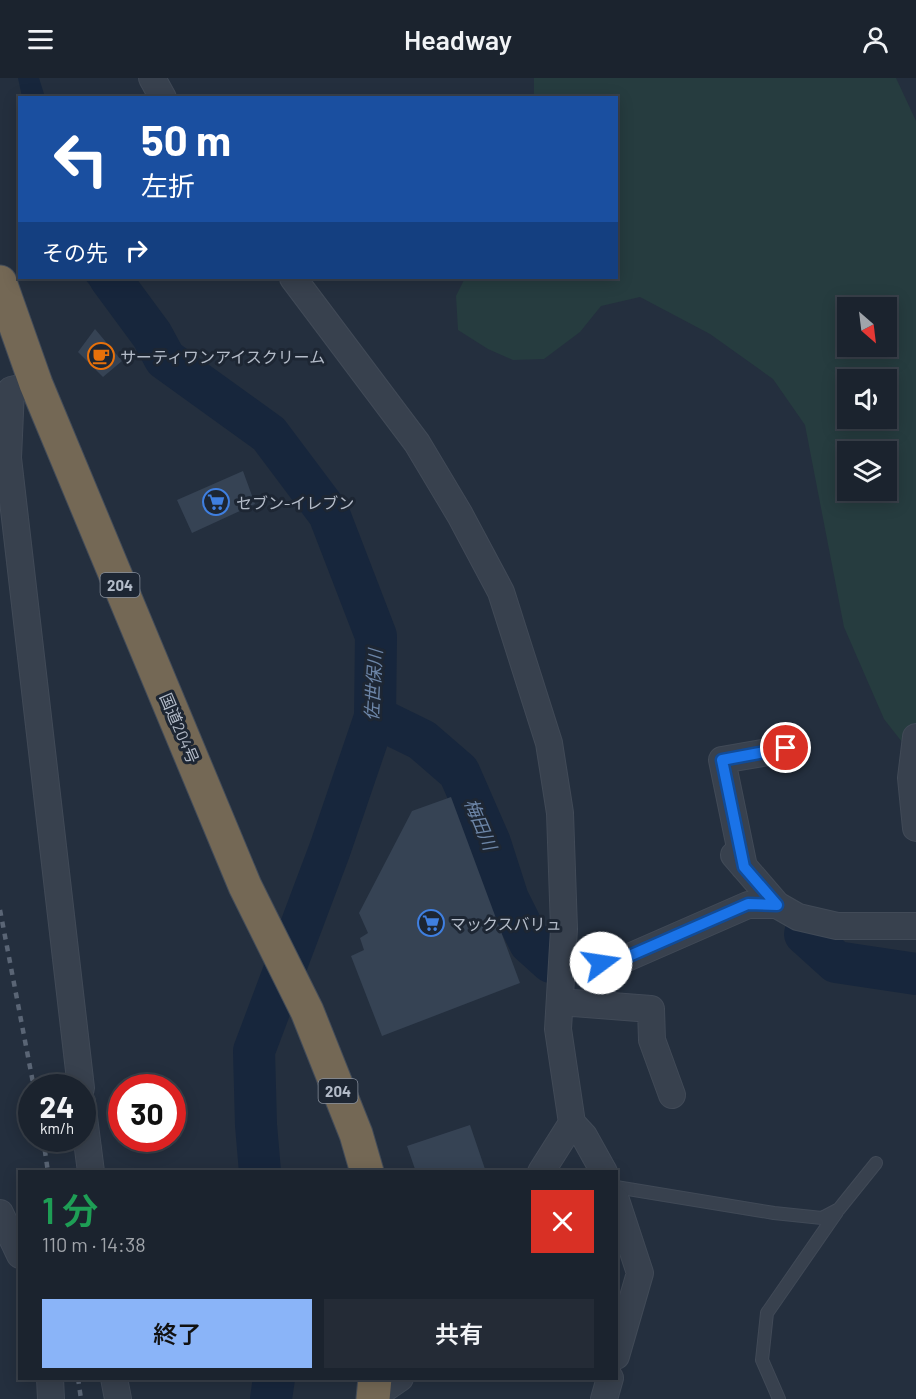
<!DOCTYPE html>
<html lang="ja">
<meta charset="utf-8">
<style>
body{margin:0;font-family:Barlow,"Noto Sans JP",sans-serif;background:#242b36;color:#f1f3f6;height:100vh;display:flex;flex-direction:column;font-size:22px;white-space:nowrap}
*{box-sizing:border-box;margin:0}
p{font-size:20px;color:#a0a4aa}
.icon{flex:none;width:33px;height:33px;fill:none;stroke:currentColor;stroke-width:2;stroke-linecap:round;stroke-linejoin:round}
.map{position:relative;flex:1;overflow:hidden}
.side{position:absolute;left:18px;top:1092px;width:600px;height:210px;display:flex;flex-direction:column;background:#1b232e;border-radius:0px;box-shadow:0 3px 15px #0003,0 0 0 2px #39404a}
.side>*{flex:none}
.top-card{position:absolute;left:18px;top:18px;width:600px;height:183px;border-radius:0px;box-shadow:0 3px 15px #0003,0 0 0 2px #39404a;background:#1a4fa0;color:#fff;overflow:hidden}
.needle{width:39px;rotate:152deg}
.controls{position:absolute;left:837px;top:219px;display:grid;gap:12px}
.controls a{display:grid;place-items:center;width:60px;height:60px;border-radius:0px;background:#1b232e;box-shadow:0 3px 15px #0003,0 0 0 2px #39404a;font-size:30px}
.speed{position:absolute;left:18px;top:996px;display:flex;gap:12px;font-size:30px;font-weight:700;text-align:center}
.speed>*{display:grid;place-content:center;width:78px;height:78px;border-radius:50%;background:#1b232e;box-shadow:0 3px 15px #0003,0 0 0 2px #39404a;line-height:1}
.speed small{font-size:15px;font-weight:400}
.speed .limit{border:9px solid #d22;background:#fff;color:#111}
.pin{position:absolute;display:grid;place-items:center;width:51px;height:51px;color:#fff;margin:-26px;border:3px solid #fff;border-radius:50%;box-shadow:0 2px 6px #0007}
.me{position:absolute;width:66px;margin:-33px;rotate:76deg;stroke-linejoin:round;filter:drop-shadow(0 0 4px #0008)}
.turn{display:flex;align-items:center;gap:21px;height:126px;padding:0 24px;font-size:27px}
.turn .icon{width:78px;height:78px;stroke-width:2.5}
.turn b{display:block;font-size:42px;line-height:51px}
.then{display:flex;align-items:center;height:57px;padding:0 24px;background:#0003;gap:12px;font-size:22px}
.round{display:grid;place-items:center;flex:none;width:63px;height:63px;border-radius:0px;background:#242b36}
.headline{display:flex;align-items:center;justify-content:space-between;height:102px;padding:0 24px}
h1{font-size:36px;font-weight:600;line-height:45px;color:#1e9e55}
.button{display:flex;gap:12px;margin-top:auto;padding:12px 24px}
.button a{flex:1;height:69px;border-radius:0px;background:#8ab4f8;color:#111;font-size:24px;font-weight:600;line-height:69px;text-align:center}
.button a+a{background:#242b36;color:#f1f3f6}
header{display:flex;justify-content:space-between;align-items:center;height:78px;padding:0 24px;background:#1b232e;font-size:27px;font-weight:600}
.map>svg:first-child{display:block}
</style>
<header><svg class="icon" aria-label="menu" viewBox="0 0 24 24"><path d="M4 6h16M4 12h16M4 18h16"/></svg>Headway<svg class="icon" aria-label="person" viewBox="0 0 24 24"><circle cx="12" cy="8" r="4"/><path d="M4 21q1-7 8-7t8 7"/></svg></header>
<div class="map">
<svg width="916" height="1321" viewBox="0 0 916 1321">
<rect width="100%" height="100%" fill="#242f3e"/>
<path fill="#263c3f" fill-rule="evenodd" d="M534,0H896L916,43V682L884,641L844,549L805,347L773,301L710,256L640,219L601,228L580,254L544,281L513,282L488,271L458,252L456,218L465,200H616V20L534,19ZM848,230H886V268H848ZM848,302H886V340H848ZM848,374H886V412H848Z"/>
<path fill="#17263c" d="M18,0H39L45,19H22Z
M84,200H129L159,262L94,212Z"/>
<g fill="none" stroke-linecap="round" stroke-linejoin="round">
<path stroke="#17263c" stroke-width="42" d="M110,200L152,257L165,281L269,356L329,436L376,558L375,639L330,771L254,973L256,1047L260,1094
M375,639L422,662L459,694L490,765L508,821L530,865L551,884
M805,856L836,884L916,896
M271,1321L274,1300"/>
</g>
<path fill="#364354" d="M95,251L122,283L103,299L78,274Z
M243,393L255,426L192,455L177,422Z
M451,719L520,905L382,958L351,878L364,872L360,860L368,855L359,835L412,733Z
M470,1047L486,1094H416L407,1068Z"/>
<g fill="none" stroke-linecap="round" stroke-linejoin="round">
<defs>
<path id="lane" d="M616,1109L774,1135L822,1140L839,1131L876,1085
M779,1321L762,1282L767,1235L837,1134"/>
<path id="street" d="M152,0L163,20
M293,200L417,365L460,437L501,514L549,665L560,735L564,851L558,951L572,1045L584,1058L604,1094
M36,306L11,312L8,380L81,1010
M916,659L911,700L916,750
M734,777L777,827
M744,789L722,682L786,671
M562,891L620,883L748,827H777L798,839L837,848H916
M560,924L651,931L652,962L672,1017
M82,1024L91,1094
M541,1094L572,1045
M616,1122L640,1195L616,1278
M0,1135L20,1177
M50,1300L51,1321
M114,1300L118,1321
M374,1318L400,1300
M604,1321L610,1300"/>
<path id="highway" d="M0,204L36,306L245,808L307,933L356,1056L367,1094
M373,1321L375,1300"/>
</defs>
<use href="#lane" stroke="#414a57" stroke-width="14"/>
<use href="#street" stroke="#414a57" stroke-width="28"/>
<use href="#highway" stroke="#434c59" stroke-width="35"/>
<use href="#lane" stroke="#38414e" stroke-width="12"/>
<use href="#street" stroke="#38414e" stroke-width="26"/>
<use href="#highway" stroke="#746855" stroke-width="33"/>
<path stroke="#5a6575" stroke-width="4.5" stroke-dasharray="6 6" stroke-linecap="butt" d="M0,832L34,1010
M43,1060L48,1094
M78,1300L81,1321"/>
</g>
<g fill="none" stroke-linecap="round" stroke-linejoin="round">
<defs>
<path id="route" d="M601,885L620,882L748,826L777,827L744,789L722,682L786,670"/>
</defs>
<use href="#route" stroke="#114b97" stroke-width="15"/>
<use href="#route" stroke="#1a73e8" stroke-width="10"/>
</g>
<defs>
<symbol id="cafe-ring" viewBox="-11 -11 22 22"><circle r="9.5" fill="#1d2633" stroke="#e8710a" stroke-width="1.5"/><path d="M-5.5-4.5H6V0H3Q3 3.5 0 3.5H-2.5Q-5.5 3.5-5.5 0ZM3-3.2v2h1.7v-2ZM-6 4.5H4V6H-6Z" fill="#e8710a"/></symbol>
<symbol id="supermarket-ring" viewBox="-11 -11 22 22"><circle r="9.5" fill="#1d2633" stroke="#3f7fe0" stroke-width="1.5"/><path d="M-6-5.5h2.5l.6 2H6L4.5 2H-2.5L-4.4-4H-6ZM-1.5 3.2a1.3 1.3 0 1 0 .1 0ZM3 3.2a1.3 1.3 0 1 0 .1 0Z" fill="#3f7fe0"/></symbol>
</defs>
<g fill-rule="evenodd">
<use href="#cafe-ring" x="86" y="263" width="30" height="30"/>
<use href="#supermarket-ring" x="201" y="409" width="30" height="30"/>
<use href="#supermarket-ring" x="416" y="830" width="30" height="30"/>
</g>
<g text-anchor="middle" dominant-baseline="central" stroke-width="6" stroke-linejoin="round" paint-order="stroke">
<g fill="#1d2633" stroke="#878f9c" stroke-width="1.5">
<rect x="100.5" y="495" width="39" height="24" rx="4.5"/>
<rect x="318.5" y="1001" width="39" height="24" rx="4.5"/>
</g>
<g font-size="15" font-weight="bold" fill="#b4bcc9">
<text x="120" y="507">204</text>
<text x="338" y="1013">204</text>
</g>
<g font-size="16" fill="#b4bcc9" stroke="#1d2633" text-anchor="start">
<text x="120" y="278">サーティワンアイスクリーム</text>
<text x="236" y="424">セブン-イレブン</text>
<text x="450" y="845">マックスバリュ</text>
</g>
<g font-size="16" fill="#b4bcc9" stroke="#1d2633">
<text transform="translate(180 650) rotate(67)">国道204号</text>
</g>
<g font-size="18" font-style="italic" fill="#6d86a8" stroke="#1d2633">
<text transform="translate(373 607) rotate(-87)">佐世保川</text>
<text transform="translate(481 746) rotate(67)">梅田川</text>
</g>
</g>
</svg>
<div class="controls">
<a><svg class="needle" viewBox="-14 -14 28 28"><path d="M0-13l5 13h-10z" fill="#e53935"/><path d="M0 13l5-13h-10z" fill="#a0a4aa"/></svg></a>
<a><svg class="icon" aria-label="sound" viewBox="0 0 24 24"><path d="M4 9h4l5-4v14l-5-4H4zM17 9q2 3 0 6"/></svg></a>
<a><svg class="icon" aria-label="layers" viewBox="0 0 24 24"><path d="M12 4l9 5-9 5-9-5zM3 14l9 5 9-5"/></svg></a>
</div>
<div class="speed"><div>24<small>km/h</small></div><div class="limit">30</div></div>
<div class="pin" style="left:786px;top:670px;background:#d93025"><svg class="icon" aria-label="arrive" viewBox="0 0 24 24"><path d="M6 21V4h12l-3 4 3 4H6"/></svg></div>
<svg class="me" style="left:601px;top:885px" viewBox="-20 -20 40 40"><circle r="19" fill="#fff"/><path d="M0-13L10 11 0 6-10 11z" fill="#1a73e8"/></svg>
<div class="top-card">
<div class="turn"><svg class="icon" aria-label="left" viewBox="0 0 24 24"><path d="M17 20v-9H6M10 6l-5 5 5 5"/></svg><div><b>50 m</b>左折</div></div>
<div class="then">その先<svg class="icon" aria-label="right" viewBox="0 0 24 24"><path d="M7 20v-9h11M14 6l5 5-5 5"/></svg></div>
</div>
<section class="side">
<div class="headline"><div><h1>1 分</h1><p>110 m · 14:38</p></div><a class="round" style="background:#d93025;color:#fff"><svg class="icon" aria-label="close" viewBox="0 0 24 24"><path d="M6 6l12 12M18 6L6 18"/></svg></a></div>
<div class="button"><a>終了</a><a>共有</a></div>
</section>
</div>
